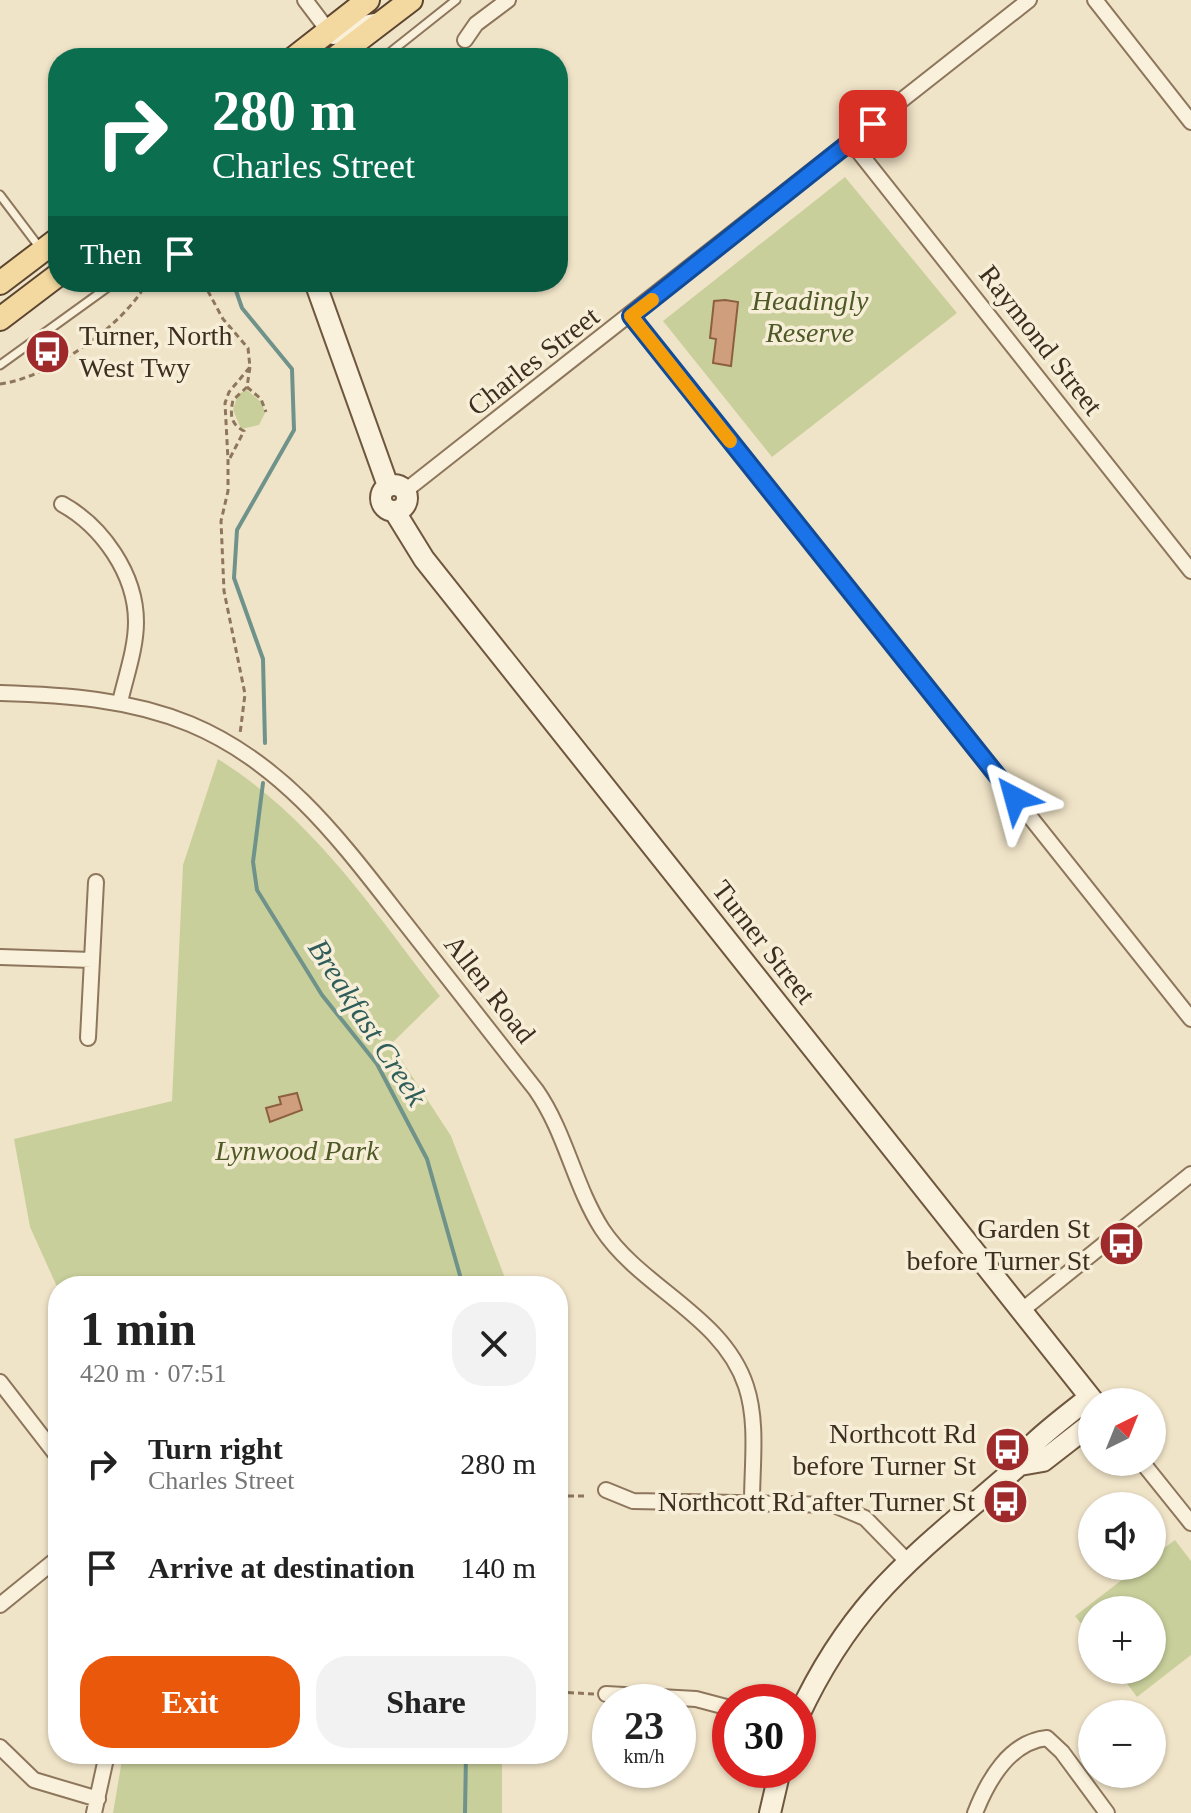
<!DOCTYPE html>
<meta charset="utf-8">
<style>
body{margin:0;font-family:"Times New Roman",serif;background:#f2f2f2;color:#222;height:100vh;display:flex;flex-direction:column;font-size:30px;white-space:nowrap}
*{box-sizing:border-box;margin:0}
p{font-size:26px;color:#767676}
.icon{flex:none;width:44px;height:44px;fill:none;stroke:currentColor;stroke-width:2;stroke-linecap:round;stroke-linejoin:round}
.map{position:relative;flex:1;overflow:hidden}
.drawer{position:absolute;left:48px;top:1276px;width:520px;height:488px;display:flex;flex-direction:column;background:#fff;border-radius:32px;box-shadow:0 2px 6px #0004}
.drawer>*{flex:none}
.banner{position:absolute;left:48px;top:48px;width:520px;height:244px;border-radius:32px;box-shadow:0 2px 6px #0004;background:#0b6e4f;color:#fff;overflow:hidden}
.needle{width:52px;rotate:43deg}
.fabs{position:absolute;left:1078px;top:1388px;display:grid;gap:16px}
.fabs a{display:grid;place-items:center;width:88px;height:88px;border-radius:50%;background:#fff;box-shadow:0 2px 6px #0004;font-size:40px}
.speed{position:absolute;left:592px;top:1684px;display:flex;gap:16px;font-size:40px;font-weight:700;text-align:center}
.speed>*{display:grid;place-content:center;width:104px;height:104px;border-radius:50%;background:#fff;box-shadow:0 2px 6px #0004;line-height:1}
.speed small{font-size:20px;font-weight:400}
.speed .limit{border:12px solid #d22;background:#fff;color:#111}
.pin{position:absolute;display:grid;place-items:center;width:68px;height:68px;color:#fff;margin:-34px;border-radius:16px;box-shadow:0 4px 12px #0006}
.me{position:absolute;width:88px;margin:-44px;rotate:321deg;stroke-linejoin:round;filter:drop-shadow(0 0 6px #0008)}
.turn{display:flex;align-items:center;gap:28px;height:168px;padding:0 32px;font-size:36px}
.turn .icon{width:104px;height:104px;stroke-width:2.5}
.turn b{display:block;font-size:56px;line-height:68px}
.then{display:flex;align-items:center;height:76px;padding:0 32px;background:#0003;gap:16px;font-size:30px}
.round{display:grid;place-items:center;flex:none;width:84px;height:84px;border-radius:32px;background:#f2f2f2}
.summary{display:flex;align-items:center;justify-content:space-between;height:136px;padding:0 32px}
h1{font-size:48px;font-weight:800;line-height:60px}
.button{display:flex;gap:16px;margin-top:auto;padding:16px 32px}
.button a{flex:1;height:92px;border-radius:32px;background:#ea580c;color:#fff;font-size:32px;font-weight:800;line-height:92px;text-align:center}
.button a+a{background:#f2f2f2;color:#222}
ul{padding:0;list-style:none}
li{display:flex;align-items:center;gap:24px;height:104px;padding:0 32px}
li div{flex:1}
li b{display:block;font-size:30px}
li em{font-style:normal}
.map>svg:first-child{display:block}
</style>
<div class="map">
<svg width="1191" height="1813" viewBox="0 0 1191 1813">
<rect width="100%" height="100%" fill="#f0e4c8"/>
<path fill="#c9cf9b" d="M845,177L957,313L772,457L663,321Z
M247,390L262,403L265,413L259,425L241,429L233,410L238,394Z
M218,759C315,820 371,908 440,996L391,1044L451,1136L508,1286H58V1289L30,1227L14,1139L172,1101L183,865Z
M1175,1540L1191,1561V1655L1137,1697L1117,1670H1152V1610H1092V1638L1075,1616L1140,1566H1152V1557Z
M123,1754H502V1813H113Z"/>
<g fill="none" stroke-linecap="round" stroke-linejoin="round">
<path stroke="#6f938a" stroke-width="4" d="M233,282L242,308L292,369L294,430L237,530L234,578L263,659L265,743
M263,783L253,862L257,890L322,995L377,1064L427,1159L463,1286
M465,1813L466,1754"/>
</g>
<path fill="#cf9f7d" stroke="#8d5f41" stroke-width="2" d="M725,300L738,302L731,366L713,363L716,339L710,338L714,301Z
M297,1093L302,1110L270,1122L266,1108L281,1104L279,1097Z"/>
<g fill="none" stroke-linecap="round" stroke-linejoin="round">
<defs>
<path id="lane" d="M383,58L456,0
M0,195L40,248
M0,365L115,282"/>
<path id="street" d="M305,0L333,37L340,36L358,24L381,20
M1095,0L1191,122
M465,40L476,24L508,0
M851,142L1191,571
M631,316L1191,1019
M405,491L1029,0
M62,504C102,526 136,574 136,622C136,648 126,676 120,702
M0,693C66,695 129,699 190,724C286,764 343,844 405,923C449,979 493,1035 536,1090C566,1133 574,1185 602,1229C641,1288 723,1316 746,1386C758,1422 752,1464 752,1502
M0,957L92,960
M88,1038L96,882
M1021,1311L1191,1174
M0,1382L58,1457
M1142,1462L1191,1523
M606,1490L633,1501L834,1505L865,1518L906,1560
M0,1605L58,1558
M606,1694L696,1699L730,1708
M0,1747L34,1780L98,1799
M94,1813L107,1754
M975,1813C988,1780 1009,1742 1047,1738L1062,1752L1107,1813"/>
<path id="secondary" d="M315,282L388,486
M381 498a13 13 0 1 1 26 0a13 13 0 1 1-26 0Z
M395,512L424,559L1094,1402
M1020,1465L1043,1461L1092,1423
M798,1717C855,1594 919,1553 1016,1468C1024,1461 1026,1450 1034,1443C1051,1427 1071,1412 1090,1397
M770,1813L780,1770"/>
<path id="primary" d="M294,58L368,0
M335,58L411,0
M0,283L58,239
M0,319L58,275"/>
</defs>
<use href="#lane" stroke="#8d765c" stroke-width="11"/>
<use href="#street" stroke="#8d765c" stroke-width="18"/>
<use href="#secondary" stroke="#6f573f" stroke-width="24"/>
<use href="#primary" stroke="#5b4430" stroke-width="26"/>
<path stroke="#8d765c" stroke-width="3" stroke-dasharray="6 4" stroke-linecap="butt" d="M203,282L223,319L248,348L250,367L229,392L225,403L228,460V491L221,521L224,591L245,694L240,734
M0,384C48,378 125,325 147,282
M247,387L261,399L266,412
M230,458L244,431C230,424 230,414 233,400L247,387L250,367
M558,1496H585
M558,1692L594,1694
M250,1754L251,1759"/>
<use href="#lane" stroke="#faf1dc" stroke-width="7"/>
<use href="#street" stroke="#faf1dc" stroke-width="14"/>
<use href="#secondary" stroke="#faf1dc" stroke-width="20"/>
<use href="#primary" stroke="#f3d9a0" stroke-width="22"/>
</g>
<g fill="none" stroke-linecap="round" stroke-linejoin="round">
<defs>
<path id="route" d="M873,124L631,316L1015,798"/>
</defs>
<use href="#route" stroke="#114b97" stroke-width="20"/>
<use href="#route" stroke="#1a73e8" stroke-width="14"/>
<path stroke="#f59e0b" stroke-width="14" d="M652,300L631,316L730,441"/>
</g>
<defs>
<symbol id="bus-disc" viewBox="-11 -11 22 22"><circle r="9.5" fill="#9e2a2b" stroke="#f7eed8"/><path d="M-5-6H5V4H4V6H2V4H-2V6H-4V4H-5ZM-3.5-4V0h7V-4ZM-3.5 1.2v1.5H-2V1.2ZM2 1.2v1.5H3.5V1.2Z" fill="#fff"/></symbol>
</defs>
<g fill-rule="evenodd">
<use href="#bus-disc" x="22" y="326" width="51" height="51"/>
<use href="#bus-disc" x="1096" y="1218" width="51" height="51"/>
<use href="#bus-disc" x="982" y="1424" width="51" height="51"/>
<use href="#bus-disc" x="980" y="1476" width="51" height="51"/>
</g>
<g text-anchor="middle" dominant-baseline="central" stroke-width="7" stroke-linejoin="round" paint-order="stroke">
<g font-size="28" font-style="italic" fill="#4d5a26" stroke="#f7eed8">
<text x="810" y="300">Headingly<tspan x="810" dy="32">Reserve</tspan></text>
<text x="297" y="1150">Lynwood Park</text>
</g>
<g font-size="28" fill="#3d2e20" stroke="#f7eed8" text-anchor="end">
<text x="79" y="335" text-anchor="start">Turner, North<tspan x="79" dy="32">West Twy</tspan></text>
<text x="1090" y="1228">Garden St<tspan x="1090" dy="32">before Turner St</tspan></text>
<text x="976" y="1433">Northcott Rd<tspan x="976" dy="32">before Turner St</tspan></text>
<text x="975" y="1501">Northcott Rd after Turner St</text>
</g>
<g font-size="28" fill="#3d2e20" stroke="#f7eed8">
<text transform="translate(1041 340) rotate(52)">Raymond Street</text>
<text transform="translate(533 361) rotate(-38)">Charles Street</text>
<text transform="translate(764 942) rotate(52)">Turner Street</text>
<text transform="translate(490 989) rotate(52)">Allen Road</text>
</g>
<g font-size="30" font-style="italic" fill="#2f5d5a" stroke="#f7eed8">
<text transform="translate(368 1022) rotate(57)">Breakfast Creek</text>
</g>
</g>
</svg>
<div class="fabs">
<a><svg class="needle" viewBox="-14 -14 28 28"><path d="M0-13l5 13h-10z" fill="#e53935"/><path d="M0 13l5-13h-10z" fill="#767676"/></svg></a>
<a><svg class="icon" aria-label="sound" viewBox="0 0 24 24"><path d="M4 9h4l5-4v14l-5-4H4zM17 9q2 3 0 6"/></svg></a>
<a>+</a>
<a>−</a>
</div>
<div class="speed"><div>23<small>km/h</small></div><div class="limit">30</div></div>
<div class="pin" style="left:873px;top:124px;background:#d93025"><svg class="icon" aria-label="arrive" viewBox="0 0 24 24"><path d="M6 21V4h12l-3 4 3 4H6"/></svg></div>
<svg class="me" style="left:1015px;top:798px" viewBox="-20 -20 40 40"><path d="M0-17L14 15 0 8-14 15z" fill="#1a73e8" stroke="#fff" stroke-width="4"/></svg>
<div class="banner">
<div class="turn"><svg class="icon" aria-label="right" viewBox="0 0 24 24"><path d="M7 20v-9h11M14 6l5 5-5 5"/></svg><div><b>280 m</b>Charles Street</div></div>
<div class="then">Then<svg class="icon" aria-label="arrive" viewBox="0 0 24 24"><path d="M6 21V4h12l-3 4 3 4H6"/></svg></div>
</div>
<section class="drawer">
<div class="summary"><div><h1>1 min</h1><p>420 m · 07:51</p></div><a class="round"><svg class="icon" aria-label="close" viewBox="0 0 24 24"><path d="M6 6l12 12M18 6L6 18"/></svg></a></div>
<ul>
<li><svg class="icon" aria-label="right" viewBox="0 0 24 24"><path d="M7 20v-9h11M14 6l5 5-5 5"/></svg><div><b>Turn right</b><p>Charles Street</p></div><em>280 m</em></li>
<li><svg class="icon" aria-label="arrive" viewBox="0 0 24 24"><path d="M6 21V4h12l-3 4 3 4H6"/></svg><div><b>Arrive at destination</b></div><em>140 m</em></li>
</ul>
<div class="button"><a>Exit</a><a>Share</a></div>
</section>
</div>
